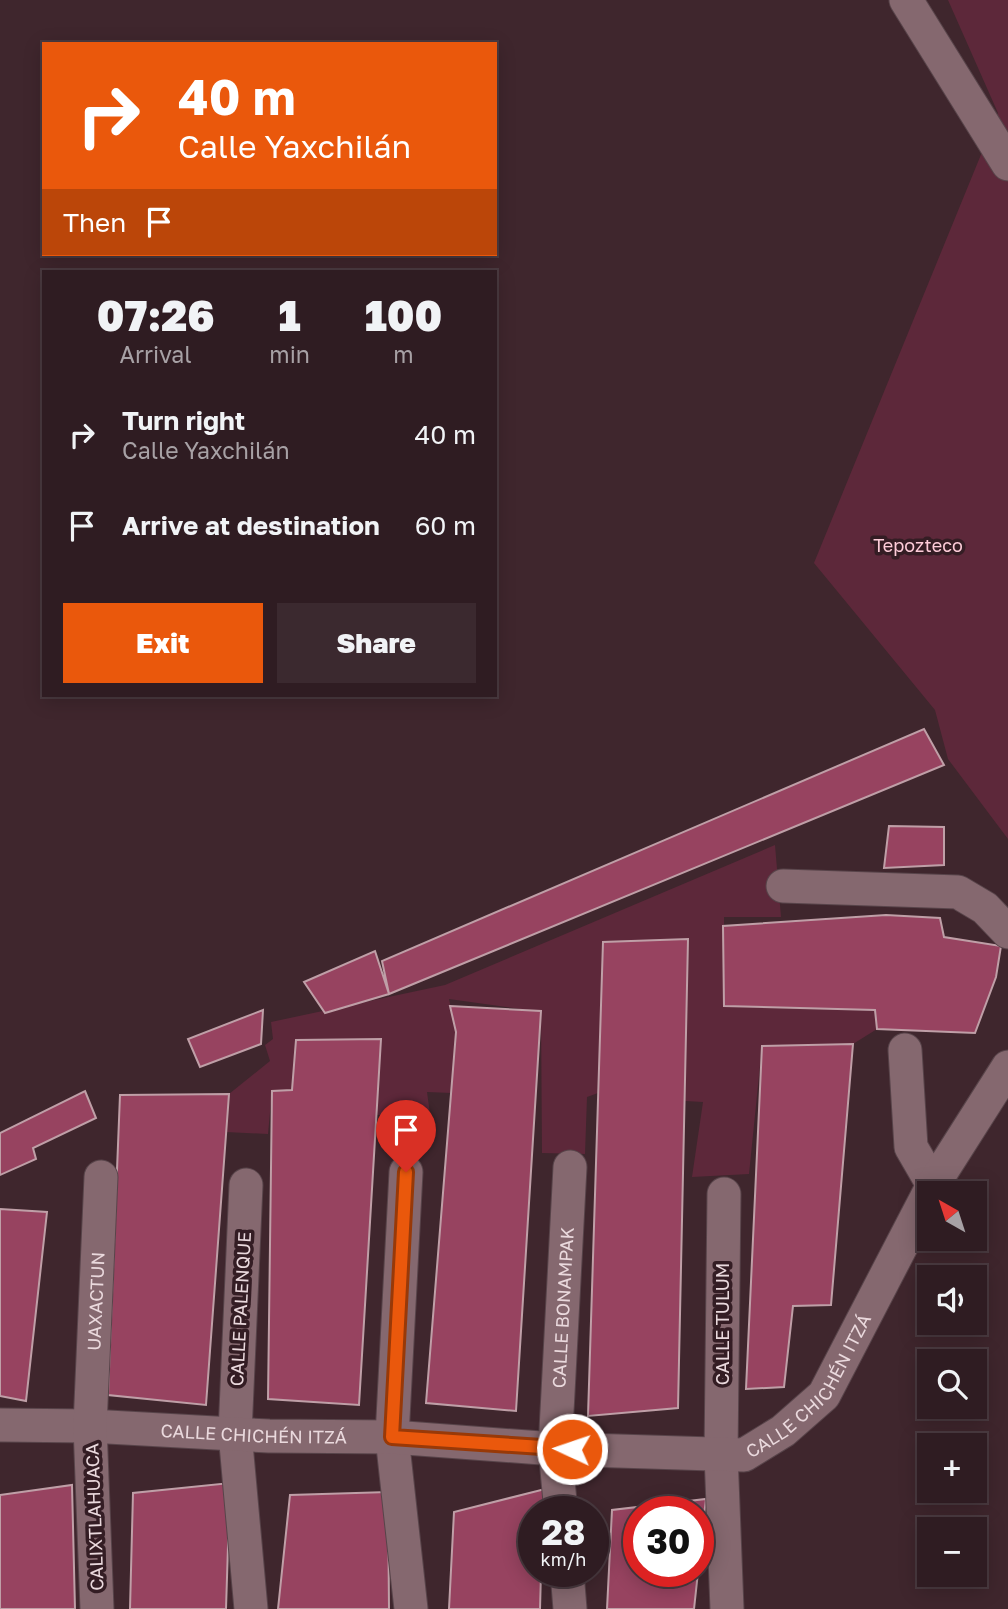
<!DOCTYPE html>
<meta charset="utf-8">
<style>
body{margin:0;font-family:"Golos Text",sans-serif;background:#3b292f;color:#f1f3f6;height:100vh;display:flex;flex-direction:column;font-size:26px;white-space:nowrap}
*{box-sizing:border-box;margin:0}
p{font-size:23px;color:#a7a1a5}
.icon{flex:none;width:38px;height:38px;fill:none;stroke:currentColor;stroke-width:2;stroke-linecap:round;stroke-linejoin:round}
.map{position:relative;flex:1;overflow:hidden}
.side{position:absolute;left:42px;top:270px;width:455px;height:427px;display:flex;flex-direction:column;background:#2f1c22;border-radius:0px;box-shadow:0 4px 18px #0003,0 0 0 2px #4a3a40}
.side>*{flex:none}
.top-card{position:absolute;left:42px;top:42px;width:455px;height:214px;border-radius:0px;box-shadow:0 4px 18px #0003,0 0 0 2px #4a3a40;background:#ea580c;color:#fff;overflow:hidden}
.needle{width:46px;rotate:321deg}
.controls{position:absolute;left:917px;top:1181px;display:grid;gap:14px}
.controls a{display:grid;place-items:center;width:70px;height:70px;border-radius:0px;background:#2f1c22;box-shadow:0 4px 18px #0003,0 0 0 2px #4a3a40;font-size:35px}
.speed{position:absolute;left:518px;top:1496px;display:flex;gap:14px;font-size:35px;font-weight:700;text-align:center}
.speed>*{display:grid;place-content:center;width:91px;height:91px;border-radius:50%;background:#2f1c22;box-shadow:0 4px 18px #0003,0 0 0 2px #4a3a40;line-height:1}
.speed small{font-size:18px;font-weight:400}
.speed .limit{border:10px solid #d22;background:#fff;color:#111}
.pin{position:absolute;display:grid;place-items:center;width:60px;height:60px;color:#fff;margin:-72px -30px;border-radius:50% 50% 50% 0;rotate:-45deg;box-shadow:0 0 7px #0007}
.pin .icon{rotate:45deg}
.me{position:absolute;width:77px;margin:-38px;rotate:273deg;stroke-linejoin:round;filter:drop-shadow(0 0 5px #0008)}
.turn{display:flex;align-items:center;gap:24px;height:147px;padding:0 21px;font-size:32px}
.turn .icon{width:91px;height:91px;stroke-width:2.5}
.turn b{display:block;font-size:49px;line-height:60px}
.then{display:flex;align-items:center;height:66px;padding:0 21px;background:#0003;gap:14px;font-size:26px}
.eta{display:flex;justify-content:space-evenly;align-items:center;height:119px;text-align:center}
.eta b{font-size:42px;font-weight:800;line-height:49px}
.button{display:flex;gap:14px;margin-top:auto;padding:14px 21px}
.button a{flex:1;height:80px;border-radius:0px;background:#ea580c;color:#fff;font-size:28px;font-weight:800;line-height:80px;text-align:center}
.button a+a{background:#3b292f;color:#f1f3f6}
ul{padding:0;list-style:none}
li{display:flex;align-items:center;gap:21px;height:91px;padding:0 21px}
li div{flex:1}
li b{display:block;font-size:26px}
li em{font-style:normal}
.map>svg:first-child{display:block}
</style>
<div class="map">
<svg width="1008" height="1609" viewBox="0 0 1008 1609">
<rect width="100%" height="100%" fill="#3f262d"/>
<path fill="#5d283a" d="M948,0H1008V839L948,759L935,710L814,563L998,113Z
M775,845L781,917H724V1006L875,1010L877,1029L853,1044L762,1046L749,1174L692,1177L703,1102L685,1101L688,939L603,942L598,1093L587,1097L585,1154L542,1153L541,1012L449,999L456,1032L452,1093L427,1092L430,1114L421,1155L389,1153L391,1115H376L380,1039L297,1040L292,1090L272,1091L268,1134L226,1132L229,1094L270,1061L265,1045L273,1039L271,1022L445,985Z"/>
<path fill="#974360" stroke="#bf9fa7" stroke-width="2" d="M924,729L944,765L389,994L382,961Z
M889,826L944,827V865L884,868Z
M886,915L940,918L944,937L1001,946L996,977L975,1033L877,1029L875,1010L724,1006L723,926Z
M688,939L678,1408L588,1416L603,942Z
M375,951L389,994L325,1013L304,982Z
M450,1006L541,1011L516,1411L426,1403L456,1032Z
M263,1010L261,1044L200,1067L188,1039Z
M381,1039L359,1405L268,1399L272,1091L292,1090L296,1040Z
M853,1044L831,1305L793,1306L784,1387L746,1389L762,1046Z
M85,1091L96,1118L33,1148L36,1159L0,1175V1133Z
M229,1094L206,1405L108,1395L120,1095Z
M0,1209L47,1212L26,1401L0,1396Z
M230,1483L226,1609H130L133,1493Z
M72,1485L75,1609H0V1495Z
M545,1489L544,1512H534V1572H541L540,1609H449L454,1512Z
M388,1492L389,1609H278L290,1495Z
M706,1499L698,1567V1512H639V1572H698L694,1609H607L612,1510Z"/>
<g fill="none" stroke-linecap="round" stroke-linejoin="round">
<defs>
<g id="minor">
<path d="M906,0L1008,164"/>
<path d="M783,886L958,892L985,908L1008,932"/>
<path d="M905,1050L911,1147L933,1185"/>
<path d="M406,1172L392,1437L411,1609"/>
<path d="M246,1185L235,1433L251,1609"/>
<path d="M724,1194L721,1454L727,1609"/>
<path id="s1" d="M0,1425L90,1426L269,1436L392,1437L555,1449L744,1455L783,1431L824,1395L933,1185L1008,1067"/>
<path id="s2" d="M561,1512L555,1449L570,1167"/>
<path d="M567,1572L570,1609"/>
<path id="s3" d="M97,1609L90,1426L101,1177"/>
</g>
</defs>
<use href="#minor" stroke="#58444a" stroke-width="35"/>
<use href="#minor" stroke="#85686f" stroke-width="33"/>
</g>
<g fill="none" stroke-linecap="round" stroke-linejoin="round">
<defs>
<path id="route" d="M406,1172L392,1437L572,1449"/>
</defs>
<use href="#route" stroke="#983908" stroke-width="18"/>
<use href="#route" stroke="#ea580c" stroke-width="12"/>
</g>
<g text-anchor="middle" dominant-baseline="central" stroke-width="7" stroke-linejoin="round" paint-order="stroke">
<g font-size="18" fill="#feccd9" stroke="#341d24">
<text x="918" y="545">Tepozteco</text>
</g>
<g font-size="18" fill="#ead9dd" stroke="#341d24">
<text stroke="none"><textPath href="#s3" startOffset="308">UAXACTUN</textPath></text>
<text stroke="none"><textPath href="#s2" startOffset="205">CALLE BONAMPAK</textPath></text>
<text transform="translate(240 1309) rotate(-87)">CALLE PALENQUE</text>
<text transform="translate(722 1324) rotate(-90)">CALLE TULUM</text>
<text stroke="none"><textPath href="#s1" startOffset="842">CALLE CHICHÉN ITZÁ</textPath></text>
<text stroke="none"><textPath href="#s1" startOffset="254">CALLE CHICHÉN ITZÁ</textPath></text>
<text transform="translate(94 1517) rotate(-92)">CALIXTLAHUACA</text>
</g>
</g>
</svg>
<div class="controls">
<a><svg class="needle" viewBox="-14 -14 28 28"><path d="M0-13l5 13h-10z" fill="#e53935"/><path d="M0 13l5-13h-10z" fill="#a7a1a5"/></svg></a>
<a><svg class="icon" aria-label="sound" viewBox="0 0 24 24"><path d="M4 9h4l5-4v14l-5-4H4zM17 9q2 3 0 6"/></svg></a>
<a><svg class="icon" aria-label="search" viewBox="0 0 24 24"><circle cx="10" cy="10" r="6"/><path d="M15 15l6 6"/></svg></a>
<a>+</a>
<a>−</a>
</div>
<div class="speed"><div>28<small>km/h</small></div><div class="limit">30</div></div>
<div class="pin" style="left:406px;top:1172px;background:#d93025"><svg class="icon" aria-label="arrive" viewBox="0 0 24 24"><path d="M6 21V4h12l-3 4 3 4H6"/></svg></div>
<svg class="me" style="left:572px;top:1449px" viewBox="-20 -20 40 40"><circle r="17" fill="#ea580c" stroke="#fff" stroke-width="3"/><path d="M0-11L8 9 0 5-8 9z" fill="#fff"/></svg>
<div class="top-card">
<div class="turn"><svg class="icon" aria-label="right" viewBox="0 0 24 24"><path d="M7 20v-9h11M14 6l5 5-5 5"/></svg><div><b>40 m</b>Calle Yaxchilán</div></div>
<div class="then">Then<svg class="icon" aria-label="arrive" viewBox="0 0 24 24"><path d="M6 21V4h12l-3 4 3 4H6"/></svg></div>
</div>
<section class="side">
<div class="eta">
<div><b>07:26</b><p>Arrival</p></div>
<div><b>1</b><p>min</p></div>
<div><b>100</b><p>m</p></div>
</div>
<ul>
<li><svg class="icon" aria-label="right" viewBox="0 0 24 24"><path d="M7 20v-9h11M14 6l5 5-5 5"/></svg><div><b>Turn right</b><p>Calle Yaxchilán</p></div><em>40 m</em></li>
<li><svg class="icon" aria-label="arrive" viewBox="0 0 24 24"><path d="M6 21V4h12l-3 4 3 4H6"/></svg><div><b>Arrive at destination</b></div><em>60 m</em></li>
</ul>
<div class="button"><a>Exit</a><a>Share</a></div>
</section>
</div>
